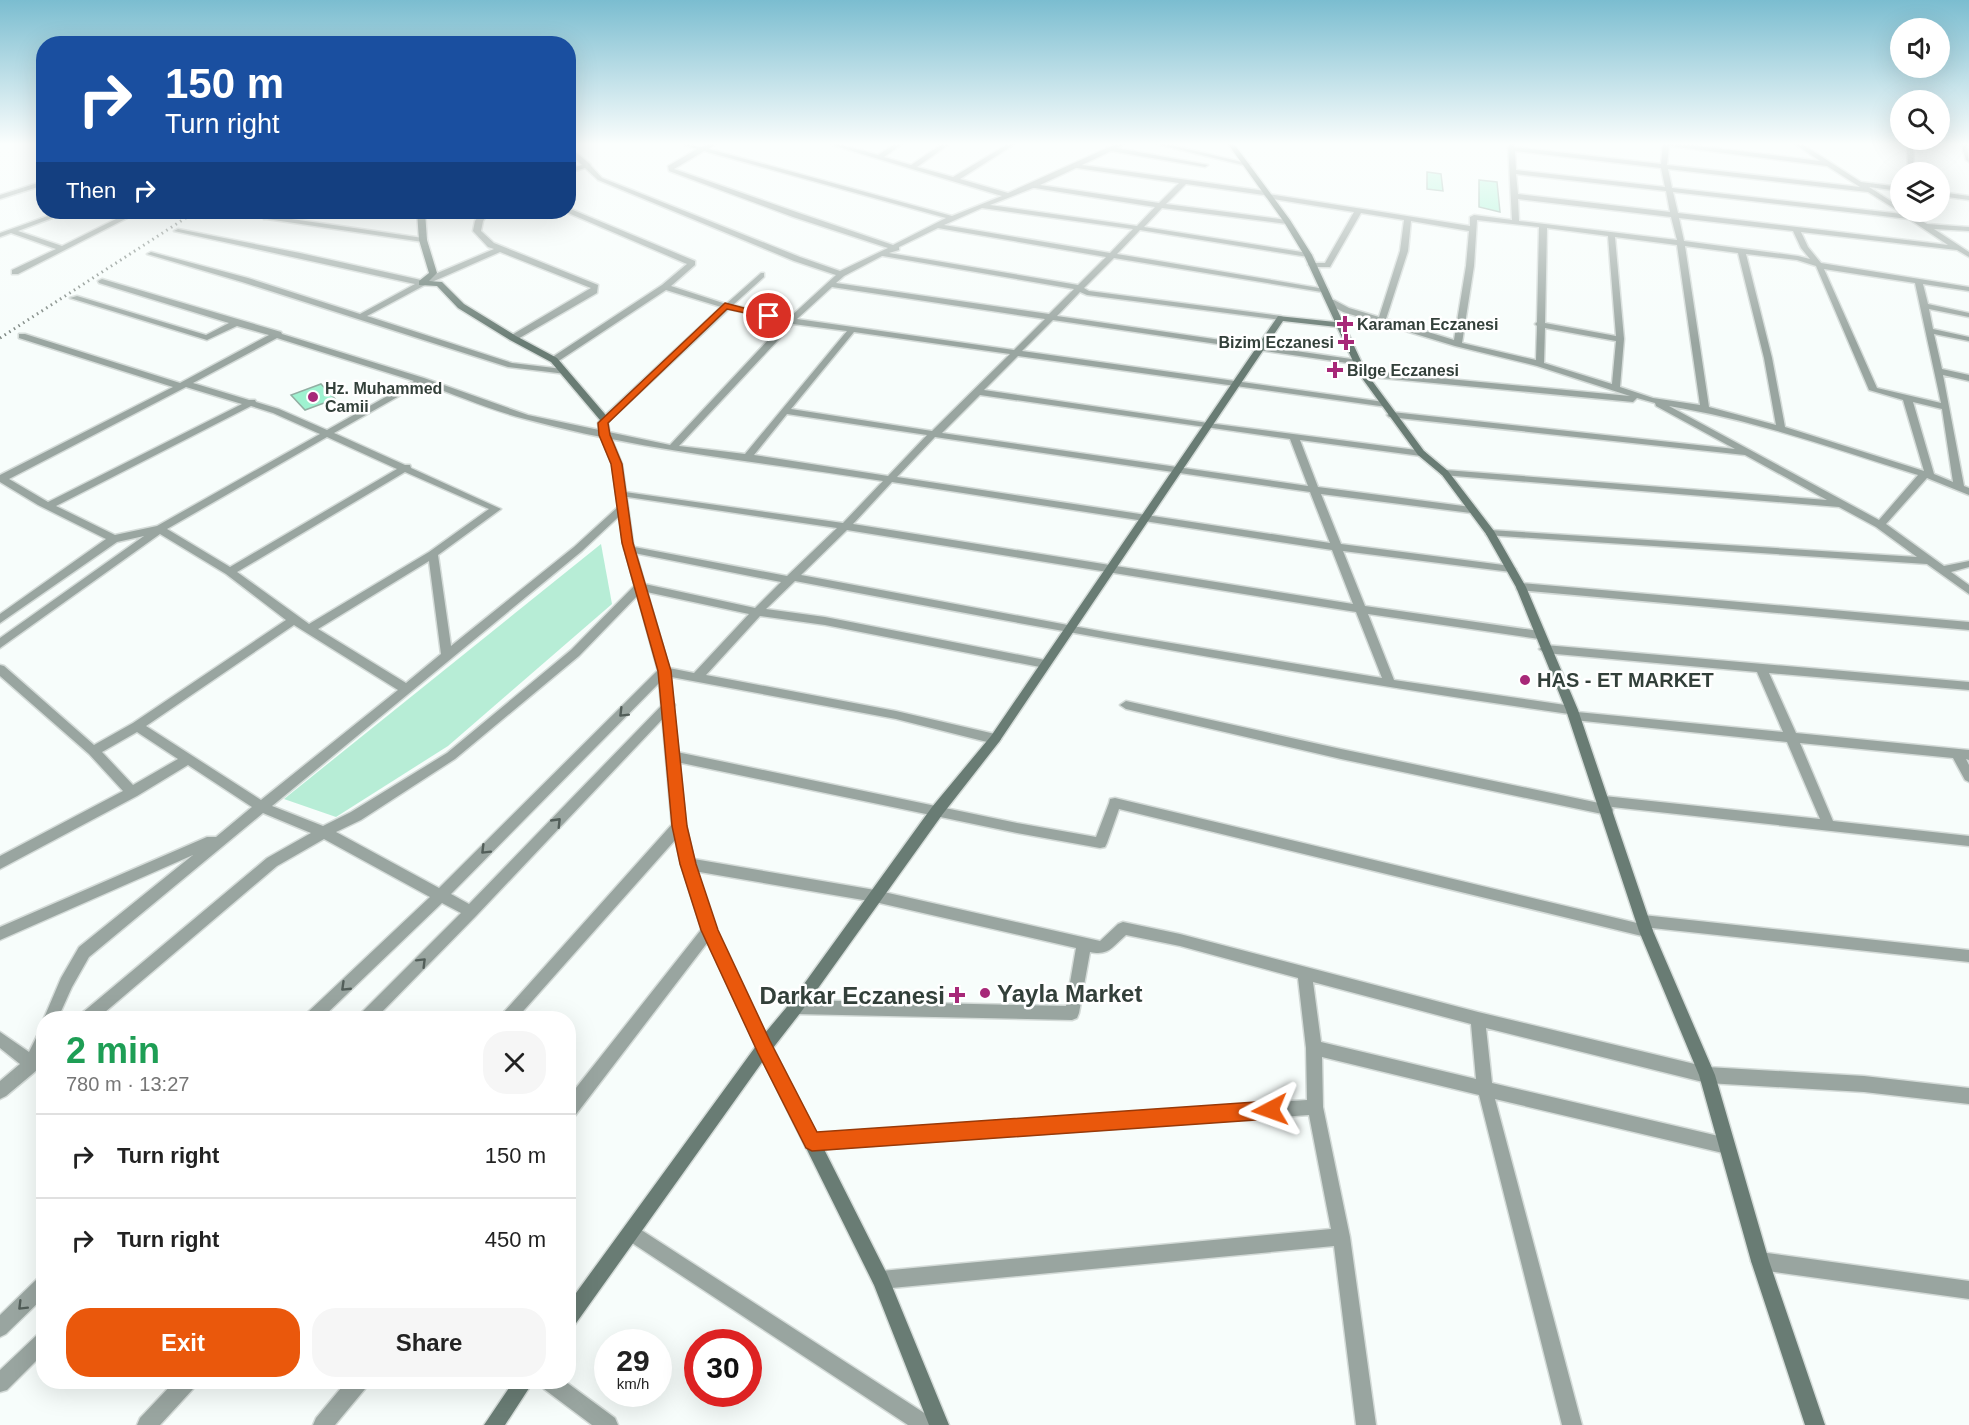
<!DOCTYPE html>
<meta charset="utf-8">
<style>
body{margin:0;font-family:Helvetica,sans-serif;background:#f6f6f6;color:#222;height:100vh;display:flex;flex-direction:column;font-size:22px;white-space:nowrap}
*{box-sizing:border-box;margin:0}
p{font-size:20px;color:#767676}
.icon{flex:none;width:33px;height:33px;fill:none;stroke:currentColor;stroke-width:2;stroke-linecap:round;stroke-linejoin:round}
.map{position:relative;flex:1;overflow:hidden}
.drawer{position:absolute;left:36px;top:1011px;width:540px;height:378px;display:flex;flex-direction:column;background:#fff;border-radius:24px;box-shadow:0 6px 24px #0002}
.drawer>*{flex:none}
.top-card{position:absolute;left:36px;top:36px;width:540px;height:183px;border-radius:24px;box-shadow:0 6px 24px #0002;background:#1a4fa0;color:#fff;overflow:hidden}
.fabs{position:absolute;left:1890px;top:18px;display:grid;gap:12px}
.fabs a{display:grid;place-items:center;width:60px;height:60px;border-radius:50%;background:#fff;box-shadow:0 6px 24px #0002;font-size:30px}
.speed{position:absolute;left:594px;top:1329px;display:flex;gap:12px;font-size:30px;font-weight:700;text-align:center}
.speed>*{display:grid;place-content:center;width:78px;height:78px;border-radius:50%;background:#fff;box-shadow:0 6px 24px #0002;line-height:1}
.speed small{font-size:15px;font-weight:400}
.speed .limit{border:9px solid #d22;background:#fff;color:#111}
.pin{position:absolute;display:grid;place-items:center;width:51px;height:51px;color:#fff;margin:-26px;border:3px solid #fff;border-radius:50%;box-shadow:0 2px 6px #0007}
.me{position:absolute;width:66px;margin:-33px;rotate:266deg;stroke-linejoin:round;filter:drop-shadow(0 0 4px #0008)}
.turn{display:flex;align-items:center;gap:21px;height:126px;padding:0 30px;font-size:27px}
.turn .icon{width:78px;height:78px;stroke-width:2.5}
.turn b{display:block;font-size:42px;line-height:51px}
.then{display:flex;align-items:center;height:57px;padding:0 30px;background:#0003;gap:12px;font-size:22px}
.round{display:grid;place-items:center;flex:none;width:63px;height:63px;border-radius:24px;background:#f6f6f6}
.overview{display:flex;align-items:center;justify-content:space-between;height:102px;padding:0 30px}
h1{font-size:36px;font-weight:700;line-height:45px;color:#1e9e55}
.primary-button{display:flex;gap:12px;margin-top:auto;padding:12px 30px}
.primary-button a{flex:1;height:69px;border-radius:24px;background:#ea580c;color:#fff;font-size:24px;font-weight:700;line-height:69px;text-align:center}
.primary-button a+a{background:#f6f6f6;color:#222}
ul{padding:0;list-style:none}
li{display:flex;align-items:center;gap:18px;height:84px;padding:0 30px;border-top:2px solid #e0e0e0}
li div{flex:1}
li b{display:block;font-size:22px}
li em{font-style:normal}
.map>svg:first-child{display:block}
</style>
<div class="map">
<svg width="1969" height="1425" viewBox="0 0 1969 1425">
<rect width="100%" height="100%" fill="#f7fdfb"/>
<path fill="#b7edd6" d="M601,544L612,604L448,746L336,817L284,799Z"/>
<path fill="#9ef2d0" stroke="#92afa3" stroke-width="1.5" d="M1427,172L1441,174L1443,191L1427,189Z
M1479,180L1497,182L1500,212L1479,207Z
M321,384L335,399L305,410L291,395Z"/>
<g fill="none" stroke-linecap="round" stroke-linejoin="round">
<defs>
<path id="street" d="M682,144L702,147L707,144H715L709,149L952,216L1002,196L829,144H839L878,155L895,144H902L884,157L911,165L942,144H949L917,167L953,177L1008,144H1015L960,179L1008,193L1116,144H1124L1117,148L1208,165L1205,167L1111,151L1082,165L1265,191L1268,194L1470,226V217L1474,215L1512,220L1508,144H1514V147L1661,164L1663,144H1683L1820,161L1795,144H1802L1861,182L1900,187V191L1869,187L1900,207V212H1902H1900L1868,192L1668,169L1672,188L1902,214V212H1908L1927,224L1969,227V231L1934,229L1969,252V257L1957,250L1801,232L1808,247L1821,263L1969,287V291L1923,284L1928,304L1969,313V317L1929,309L1933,329L1969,337V341L1934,334L1942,369L1969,375V381L1943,375L1964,486L1969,488V495L1927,478L1886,524L1944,566L1969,561V567L1951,572L1969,585V594L1927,564L1486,535V531L1490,530L1917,557L1876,527L1839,507L1442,475L1440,473L1445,470L1827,500L1745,455L1389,417L1387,415L1392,412L1735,449L1656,406L1655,403L1637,398L1633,402L1360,376V372L1363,371L1630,396L1537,366L1455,346L1343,312L1328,304V300H1334L1349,308L1379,317L1400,251L1404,220L1361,213L1330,267H1312L1308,265L1309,263H1325L1354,212L1267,198L1264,195L1186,184L1166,204L1287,220L1291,222L1287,224L1162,208L1144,227L1308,253L1312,255L1308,257L1140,230L1117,254L1325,289H1328V293L1114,258L1084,288L1089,291L1281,316L1285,318L1281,320L1087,295L1080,292L1057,316L1358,360L1362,363L1361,365L1053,320L1022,351L1384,402L1387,403V407L1018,356L984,390L1208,423L1424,451L1426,453L1421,456L1300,440L1318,487L1471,507L1476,510L1471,513L1321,494L1341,544L1511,566L1516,569L1511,572L1343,551L1365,606L1539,631L1545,635L1539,639L1368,614L1394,680L1572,706L1576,707L1577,712L1783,732L1757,672L1545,653L1539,649L1545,645L1969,682V690L1769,673L1796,733L1969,750V760L1966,759L1969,765V782L1965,780L1953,758L1800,743L1833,821L1969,836V846L1612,807L1613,810L1612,814L1607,815L1341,759L1126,709L1120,705L1126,701L1341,749L1599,803V797L1604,796L1820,819L1787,742L1574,720L1570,719L1569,714C1310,677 1052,630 795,581L766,609L825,617L1045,660L1051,664L1045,668L825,625L760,616L706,675L896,711L995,734L999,736L1001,739L999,742L995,744L896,719L666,676L451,894L469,904L665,702H673L675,705L673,708L476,916L376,1018H358L361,1013L461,913L442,903L322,1018H305L307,1013L430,897L324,839L277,866L98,1018H80L82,1013L267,858L311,833L263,813L89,957L72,987L58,1018H44L61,978L79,947L193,855L0,940V927L207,837H216L252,807L188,765L137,796L0,869V856L123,791L89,754L0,676V665L4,666L94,745L133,723L286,620L226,574L160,534L0,648V638L144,536L117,542L0,623V614L106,539L38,505L0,482V475L173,387L19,338V334H25L180,383L269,335L237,326L207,340L70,298L77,296L206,335L229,323L99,283L98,281L102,279L281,332L282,334L424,378L528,415L670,445L785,322L729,309L608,422H602V418L721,307L666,290L557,362H551V358L662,285L687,264L566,212H568V208L695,261V265L671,286L726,304L761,273H764V277L733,305L789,318L836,275L794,261L598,180L585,168L568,173V169L582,165L568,152V146L590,164L591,166L602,178L800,257L840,271L888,248L793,217L669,171L668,166L697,149ZM1669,146L1827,166L1860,187L1667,165ZM704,151L946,218L893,245L799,213L674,169ZM1515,151L1661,168L1665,187L1516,170ZM1076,168H1077L1179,183L1159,203L1040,185ZM1516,174L1666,191L1670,212L1518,194ZM1033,188H1035L1155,207L1137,226L990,205ZM1673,192L1909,219L1948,245L1678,213ZM1518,199L1671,217L1677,240L1519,221ZM982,208L1133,229L1110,253L944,225ZM1679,218L1793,231L1801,248L1810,259L1798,256L1684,241ZM1477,220L1539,227L1537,322L1535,324L1537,326L1536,360L1462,343L1474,266ZM1411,221L1469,231L1466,266L1454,340L1386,319L1408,251ZM938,228L1106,257L1078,285L889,253L899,250V247ZM1547,228L1608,236L1616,336L1545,323ZM1615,237L1677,245L1700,405L1653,398L1620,387L1624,339ZM1685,246L1738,253L1764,358L1776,425L1709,407ZM1746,254L1797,260L1816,266L1869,390L1903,400L1924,471L1785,427L1772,358ZM882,256H883L1074,289L1049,314L836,283L844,276ZM1824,269L1915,283L1941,403L1877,388ZM832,287L1045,319L1014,350L797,319ZM793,324L847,331L745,454L679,446ZM1545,328L1616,341L1612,384L1544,363ZM854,332L1010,354L932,431L791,409ZM277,338L414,381L327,430L279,409L256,402L255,400H249L193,383ZM422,383C456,395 490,410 525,419C642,451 763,462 883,481L843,523L618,491V495L621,496L837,528L787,576L629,546L625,547L624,549L629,552L781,582L755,608L640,583L636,584L571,650L447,753L351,812L323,826L272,806L582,551L628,508L623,505L619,506L574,547L451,646L438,555L501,509L411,468L410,465H405L334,433ZM186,387L242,404L48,502L9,479ZM980,395L1290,439L1308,486L942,433ZM1913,402L1942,409L1953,482L1934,474ZM251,406L273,413L320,434L157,526L115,535L56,506ZM1669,406C1754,420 1836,449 1918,475L1879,520ZM787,414L927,435L888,476L754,455ZM327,437L397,469L230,567L167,529ZM935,437L1310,492L1330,543L897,477ZM405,472L489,509L429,552L309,624L237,572ZM892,482L1332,550L1353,604L853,524ZM847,530L1356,612L1382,678L1105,632L801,575ZM429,561L441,654L406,683L318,629ZM642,591L749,614L694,673L664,667L660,668L439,888L336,832L361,820L455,759L579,656ZM294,625L398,690L261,800L146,726ZM137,732L178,759L133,785L102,752Z
M1156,144H1167L1250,164L1247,166Z
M1907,144H1913L1914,172H1908Z
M1961,144H1967L1969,162L1966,160Z
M44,181V185L0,199V195Z
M1940,192L1969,196V200L1940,196Z
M59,212H68L18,231L62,246L130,212H139L18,274H12V270L56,249L11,233L0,237V233Z
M482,212H489L483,221L481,231L494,243L598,285L597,293L516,340H510V336L591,288L500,252L425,285L367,316L512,363L563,369L567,372L566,374L508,367L242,282L147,254L151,252L248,278L360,314L415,284L174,231L178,229L300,253L421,280L494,249L488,247L473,231L475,221Z
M264,215L423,238L427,240L423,242L267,219H264Z
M1521,583L1969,622V630L1517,590L1516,587L1517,584Z
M672,751L1017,823L1096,837L1109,803L1110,799L1115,798L1637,923L1638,917L1643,915L1969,950V962L1652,928L1653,931L1651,935L1646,937L1119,809L1107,843L1105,847L1100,848L1017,833L672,761L668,759L666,756L668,753Z
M679,821L684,822L686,826L684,830L517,1018H501L503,1013L674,822Z
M688,858L875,890L1100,941L1118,924L1123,922L1180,934L1478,1012L1707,1067L1864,1076L1969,1088V1104L1864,1092L1707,1083L1486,1028L1492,1083L1727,1138L1733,1140L1735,1146L1733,1152L1727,1154L1495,1099L1582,1425H1562L1479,1095L1322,1057L1323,1107L1350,1237L1376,1425H1356L1334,1246L881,1289L875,1286L872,1280L875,1274L881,1271L1331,1229L1309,1115L812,1150L806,1148L804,1142L806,1136L812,1134L1307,1100L1306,1048L1298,978L1180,946L1126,935C1112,947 1109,956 1090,952L1079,1013L1077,1018L1072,1020L796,1014L791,1012L789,1007L791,1002L796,1000L1066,1006L1076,948L875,902L688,870L683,868L681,864L683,860ZM1313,982L1471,1024L1476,1079L1321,1042Z
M709,924L714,926L716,930L714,934L574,1117L568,1119V1098L704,926Z
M44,1030L43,1065L6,1096L0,1099V1081L20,1064L0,1048V1032L29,1052L39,1032Z
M632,1224L932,1418L935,1425H908L626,1239L623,1233L626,1227Z
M1760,1252L1969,1281V1299L1760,1270L1754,1267L1751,1261L1754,1255Z
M44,1275V1297L6,1334L0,1337V1315L38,1278Z
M44,1331V1353L7,1390L0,1392V1370L38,1334Z
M174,1382H195L193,1389L160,1425H137L140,1418Z
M346,1382H367L365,1389L335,1425H313L316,1418Z
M542,1382H566L615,1418L618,1425H592L544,1389Z"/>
<path id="secondary" d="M1228,144H1234L1290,220L1312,255L1367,374L1424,451L1448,471L1494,531L1526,587L1578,710L1653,931L1715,1075L1769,1261L1825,1425H1805L1751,1261L1699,1075L1639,931L1566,710L1516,587L1486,534L1442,475L1418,455L1359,374L1337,327L1283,321L999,742L942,815L801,1012L773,1048L887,1274L949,1425H929L874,1285L763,1061L574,1326L568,1329V1304L756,1046L702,930L681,864L672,826L658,671L623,543L612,464L600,435L598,423L600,420L551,362L510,340L458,308L437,286L419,285V281L429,273L419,240L417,212H425L427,240L437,273L429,281L442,282L464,304L516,336L557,358L610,420L608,423L610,435L622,464L633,543L670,671L686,826L695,864L716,930L765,1033L791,1002L932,807L991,736L1278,316L1335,322L1304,255L1284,222Z
M513,1382H533L505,1425H484Z"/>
</defs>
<use href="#street" stroke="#d4dbd8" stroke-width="3"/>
<use href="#secondary" stroke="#d4dbd8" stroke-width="3"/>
<use href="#street" fill="#99a5a0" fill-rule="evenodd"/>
<use href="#secondary" fill="#697c74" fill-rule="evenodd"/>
<path stroke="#78827d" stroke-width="3" stroke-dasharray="1.5 4" stroke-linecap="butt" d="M0,338L195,212"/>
</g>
<defs><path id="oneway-chevron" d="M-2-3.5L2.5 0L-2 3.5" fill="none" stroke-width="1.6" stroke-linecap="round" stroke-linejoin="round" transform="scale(1.5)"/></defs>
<g stroke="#525e59">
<use href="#oneway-chevron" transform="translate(623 713) rotate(135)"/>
<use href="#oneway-chevron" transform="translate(557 822) rotate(-46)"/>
<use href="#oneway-chevron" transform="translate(485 850) rotate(135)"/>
<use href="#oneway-chevron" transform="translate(422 962) rotate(-45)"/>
<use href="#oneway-chevron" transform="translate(345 987) rotate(136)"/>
<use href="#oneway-chevron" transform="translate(22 1306) rotate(135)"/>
</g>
<linearGradient id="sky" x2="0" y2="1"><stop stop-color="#7bbdd0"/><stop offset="0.42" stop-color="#fbfefd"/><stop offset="1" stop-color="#fbfefd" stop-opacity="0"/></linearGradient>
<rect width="1969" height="343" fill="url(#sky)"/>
<path fill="#ea580c" stroke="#983908" stroke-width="1.5" d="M725,303L774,316L769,318L727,309L608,423L610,435L622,464L633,543L671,671L687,826L696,864L718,930L770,1041L817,1132L1270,1101L1276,1104L1279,1110L1276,1116L1270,1119L812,1151L806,1148L758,1053L701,930L680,864L672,826L658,671L622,543L611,464L599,435L598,423Z"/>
<g fill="#a72878" stroke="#fff" stroke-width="2">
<path d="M1342 315h6v6h6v6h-6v6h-6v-6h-6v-6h6z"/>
<path d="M1343 333h6v6h6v6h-6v6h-6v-6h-6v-6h6z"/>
<path d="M1332 361h6v6h6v6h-6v6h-6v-6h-6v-6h6z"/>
<circle cx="313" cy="397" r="6"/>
<circle cx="1525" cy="680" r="6"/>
<circle cx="985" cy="993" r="6"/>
<path d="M954 986h6v6h6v6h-6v6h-6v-6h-6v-6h6z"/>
</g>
<g text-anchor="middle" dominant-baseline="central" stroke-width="5" stroke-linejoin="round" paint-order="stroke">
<g font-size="16" font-weight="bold" fill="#33403a" stroke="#fff" text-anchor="start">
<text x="1357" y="324">Karaman Eczanesi</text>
<text x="1334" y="342" text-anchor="end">Bizim Eczanesi</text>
<text x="1347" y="370">Bilge Eczanesi</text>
<text x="325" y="388">Hz. Muhammed<tspan x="325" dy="18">Camii</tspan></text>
</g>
<g font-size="20" font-weight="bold" fill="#33403a" stroke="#fff" text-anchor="start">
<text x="1537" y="680">HAS - ET MARKET</text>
</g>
<g font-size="24" font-weight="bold" fill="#33403a" stroke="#fff" text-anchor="start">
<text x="997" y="993">Yayla Market</text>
<text x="945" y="995" text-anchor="end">Darkar Eczanesi</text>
</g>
</g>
</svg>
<div class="fabs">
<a><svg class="icon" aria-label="sound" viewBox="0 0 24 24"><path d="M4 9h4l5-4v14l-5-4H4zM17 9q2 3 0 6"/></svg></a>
<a><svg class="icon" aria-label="search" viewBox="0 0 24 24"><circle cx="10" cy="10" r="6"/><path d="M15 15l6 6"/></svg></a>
<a><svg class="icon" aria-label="layers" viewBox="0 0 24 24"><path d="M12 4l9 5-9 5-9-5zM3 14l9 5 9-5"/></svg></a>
</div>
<div class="speed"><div>29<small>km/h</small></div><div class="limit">30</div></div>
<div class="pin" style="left:769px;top:316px;background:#d93025"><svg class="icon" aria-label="arrive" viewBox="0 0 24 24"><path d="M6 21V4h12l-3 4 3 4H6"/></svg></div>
<svg class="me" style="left:1270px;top:1110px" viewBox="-20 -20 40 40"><path d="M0-17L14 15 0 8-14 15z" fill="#ea580c" stroke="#fff" stroke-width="4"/></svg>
<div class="top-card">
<div class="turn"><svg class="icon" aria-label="right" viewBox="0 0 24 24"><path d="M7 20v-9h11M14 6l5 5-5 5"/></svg><div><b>150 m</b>Turn right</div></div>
<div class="then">Then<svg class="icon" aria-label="right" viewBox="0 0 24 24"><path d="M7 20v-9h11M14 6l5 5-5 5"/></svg></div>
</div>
<section class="drawer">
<div class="overview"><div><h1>2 min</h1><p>780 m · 13:27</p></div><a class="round"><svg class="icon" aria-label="close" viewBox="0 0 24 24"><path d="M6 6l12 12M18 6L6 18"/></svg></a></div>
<ul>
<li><svg class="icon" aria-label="right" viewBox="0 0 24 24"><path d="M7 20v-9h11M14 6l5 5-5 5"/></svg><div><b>Turn right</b></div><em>150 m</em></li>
<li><svg class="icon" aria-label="right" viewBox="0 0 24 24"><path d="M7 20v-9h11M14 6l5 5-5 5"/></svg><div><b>Turn right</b></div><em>450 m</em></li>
</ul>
<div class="primary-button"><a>Exit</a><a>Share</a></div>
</section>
</div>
